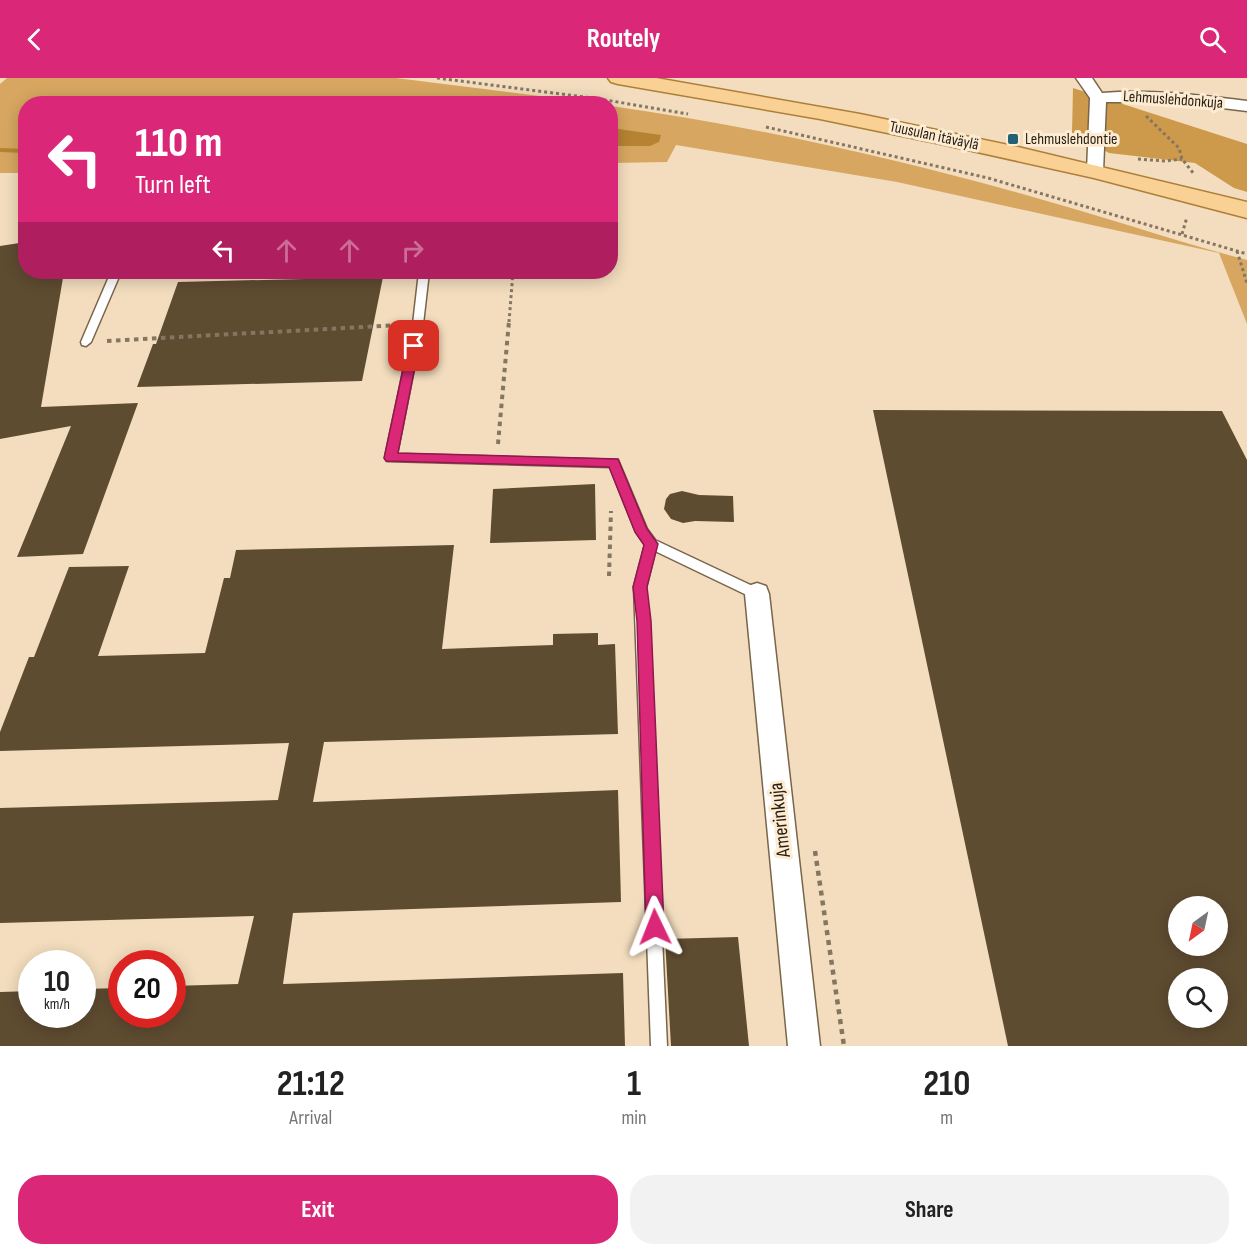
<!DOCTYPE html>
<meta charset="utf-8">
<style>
body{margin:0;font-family:"Sofia Sans Condensed",sans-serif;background:#f2f2f2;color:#222;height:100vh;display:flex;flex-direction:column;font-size:22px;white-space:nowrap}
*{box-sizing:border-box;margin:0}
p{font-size:20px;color:#767676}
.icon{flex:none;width:33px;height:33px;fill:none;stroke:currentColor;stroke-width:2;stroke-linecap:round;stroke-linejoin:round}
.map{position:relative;height:968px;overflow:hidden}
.details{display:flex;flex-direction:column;background:#fff;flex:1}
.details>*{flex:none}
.hud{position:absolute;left:18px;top:18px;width:600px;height:183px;border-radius:24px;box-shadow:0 3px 15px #0003;background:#db2777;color:#fff;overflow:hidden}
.needle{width:39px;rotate:213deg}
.fabs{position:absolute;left:1168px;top:818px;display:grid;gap:12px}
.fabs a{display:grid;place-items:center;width:60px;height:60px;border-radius:50%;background:#fff;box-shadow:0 3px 15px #0003;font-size:30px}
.speed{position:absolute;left:18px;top:872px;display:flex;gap:12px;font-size:30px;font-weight:700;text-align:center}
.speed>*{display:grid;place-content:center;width:78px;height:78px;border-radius:50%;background:#fff;box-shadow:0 3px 15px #0003;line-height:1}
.speed small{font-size:15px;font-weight:400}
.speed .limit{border:9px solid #d22;background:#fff;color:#111}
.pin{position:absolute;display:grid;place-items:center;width:51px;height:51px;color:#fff;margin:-26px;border-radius:12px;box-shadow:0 3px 9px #0006}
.me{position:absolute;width:66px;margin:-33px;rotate:358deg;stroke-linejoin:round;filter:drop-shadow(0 0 4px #0008)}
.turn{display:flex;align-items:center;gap:21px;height:126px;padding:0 18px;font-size:27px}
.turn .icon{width:78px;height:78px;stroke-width:2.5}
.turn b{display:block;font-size:42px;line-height:51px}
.lanes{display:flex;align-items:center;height:57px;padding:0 18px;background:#0003;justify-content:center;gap:30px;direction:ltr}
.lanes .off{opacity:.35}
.eta{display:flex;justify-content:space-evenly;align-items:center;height:102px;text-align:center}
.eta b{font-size:36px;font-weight:700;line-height:42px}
.cta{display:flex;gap:12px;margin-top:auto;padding:12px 18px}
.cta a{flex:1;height:69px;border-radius:24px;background:#db2777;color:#fff;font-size:24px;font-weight:700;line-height:69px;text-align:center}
.cta a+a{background:#f2f2f2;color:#222}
header{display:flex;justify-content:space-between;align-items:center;height:78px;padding:0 18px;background:#db2777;color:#fff;font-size:27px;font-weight:700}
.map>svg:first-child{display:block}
</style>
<header><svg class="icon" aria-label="back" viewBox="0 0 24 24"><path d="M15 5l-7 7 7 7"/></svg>Routely<svg class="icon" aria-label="search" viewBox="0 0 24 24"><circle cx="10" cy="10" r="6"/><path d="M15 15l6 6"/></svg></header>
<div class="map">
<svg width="1247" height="968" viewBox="0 0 1247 968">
<rect width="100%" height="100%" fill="#f3ddbe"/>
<path fill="#d7a761" d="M7,0H396L595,25L26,26L25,95H0V6Z
M611,28C753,48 895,80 1033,119C1105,139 1175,163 1247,182V246L1219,175L897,104L676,67L667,84L611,85Z"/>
<path fill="#cd994b" d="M1073,10L1247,66V114L1234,110L1195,85L1109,75L1072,55Z"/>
<path fill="#b68333" d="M611,50L661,57L659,64L650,68H611Z"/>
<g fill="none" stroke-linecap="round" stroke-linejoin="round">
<path fill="#b68333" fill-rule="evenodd" d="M0,70L26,71V75L0,74Z"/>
</g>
<path fill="#5e4c31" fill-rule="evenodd" d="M26,164V194H64L41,329L138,325L83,476L17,479L71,348L0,361V168Z
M383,199L362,303L137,309L153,266H156L178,204Z
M873,332L1222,333L1247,382V968H1008ZM1179,828H1218V867H1179ZM1179,900H1218V939H1179Z
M595,406L596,462L490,465L493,411Z
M682,413L699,417L733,418L734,444L695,443L683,445L671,441L664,431L666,421L670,416Z
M454,467L442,571L553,567V556L598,555V567L615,566L618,656L324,664L313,724L618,712L621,824L293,835L283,906L623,895L625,968H0V914L32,913V936H82V911L122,910V936H172V908L238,906L254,838L0,845V730L278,722L289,665L0,673V654L29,579H34L69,489L129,488L98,578L205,575L224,500H230L236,472Z
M738,859L749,968H671L665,861Z"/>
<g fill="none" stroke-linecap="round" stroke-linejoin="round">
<defs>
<path id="lane" d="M111,194H121L91,264L86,268L82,267L81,264Z
M419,194H429L423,246L397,376L618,382L647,451L655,462L761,512L763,516L761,520L757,521L753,520L655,473L646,509L667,968H651L634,509L645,467L636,454L610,389L387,383L385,380L413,246Z"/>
<path id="street" d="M1076,0H1092L1102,15C1151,11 1199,17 1247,23V33L1173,24H1106L1103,93L1095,98L1087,93L1090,20Z
M757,505L766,508L769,516L820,968H788L745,516L748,508Z"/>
<path id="primary" d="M608,0H656L860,36L1018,69L1247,124V140L1094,100L941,66L820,41L618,6L611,4Z"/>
</defs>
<use href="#lane" stroke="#79654a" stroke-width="3"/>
<use href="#street" stroke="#79654a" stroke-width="3"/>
<use href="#primary" stroke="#ad7f38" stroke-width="3"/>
<path stroke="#847661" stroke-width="3" stroke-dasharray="3 3" stroke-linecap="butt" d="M437,0L600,21L688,36
M1146,38L1179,70L1182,81L1194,96
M766,49L988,100L1247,176
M1138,81L1165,83L1182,81
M1182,156L1187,139
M1237,173L1247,205
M509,244L513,194"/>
<path stroke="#847661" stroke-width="4" stroke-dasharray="4.5 4.5" stroke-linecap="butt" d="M107,263L399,247
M498,366L509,243
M609,498L611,433"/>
<path stroke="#847661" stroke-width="4.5" stroke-dasharray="5 5" stroke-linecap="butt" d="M815,773L844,968"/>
<use href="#lane" fill="#fff" fill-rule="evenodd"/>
<use href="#street" fill="#fff" fill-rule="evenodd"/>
<use href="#primary" fill="#f9d194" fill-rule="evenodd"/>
</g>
<path fill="#db2777" stroke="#8e194d" stroke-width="1.5" d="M414,264L419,268L398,375L618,381L647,451L658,466L647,509L651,543L664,849L661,855L655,858L649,855L646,849L637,543L633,509L644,467L635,454L609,389L386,383L384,380L408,268Z"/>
<rect fill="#236177" stroke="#fdebd2" stroke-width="2" x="1007" y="55" width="12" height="12" rx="3"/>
<g text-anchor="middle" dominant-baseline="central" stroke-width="6" stroke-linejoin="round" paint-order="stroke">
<g font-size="16" fill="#261e12" stroke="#fdebd2">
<text transform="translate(1173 22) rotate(4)">Lehmuslehdonkuja</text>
<text transform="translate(934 58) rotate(12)">Tuusulan itäväylä</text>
</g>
<g font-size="16" fill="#261e12" stroke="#fdebd2" text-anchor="start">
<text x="1025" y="61">Lehmuslehdontie</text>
</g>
<g font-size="20" fill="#261e12" stroke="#fdebd2">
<text transform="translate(780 742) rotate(-96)">Amerinkuja</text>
</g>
</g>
</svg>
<div class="fabs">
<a><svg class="needle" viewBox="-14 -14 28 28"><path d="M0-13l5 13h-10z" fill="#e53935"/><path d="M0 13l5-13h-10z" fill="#767676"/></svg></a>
<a><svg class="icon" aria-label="search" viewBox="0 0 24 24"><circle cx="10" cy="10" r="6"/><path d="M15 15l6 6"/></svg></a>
</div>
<div class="speed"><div>10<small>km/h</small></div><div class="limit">20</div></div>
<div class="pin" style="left:414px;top:268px;background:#d93025"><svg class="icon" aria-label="arrive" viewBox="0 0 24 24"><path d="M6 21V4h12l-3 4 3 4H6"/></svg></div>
<svg class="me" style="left:655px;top:849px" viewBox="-20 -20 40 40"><path d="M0-17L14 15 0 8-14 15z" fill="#db2777" stroke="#fff" stroke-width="4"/></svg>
<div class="hud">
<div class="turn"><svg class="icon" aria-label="left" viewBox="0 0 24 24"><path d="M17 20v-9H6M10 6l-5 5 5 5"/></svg><div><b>110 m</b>Turn left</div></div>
<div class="lanes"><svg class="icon" aria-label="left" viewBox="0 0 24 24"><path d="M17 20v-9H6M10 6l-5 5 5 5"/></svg><svg class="icon off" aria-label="ahead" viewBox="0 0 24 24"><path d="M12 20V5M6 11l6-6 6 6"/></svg><svg class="icon off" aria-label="ahead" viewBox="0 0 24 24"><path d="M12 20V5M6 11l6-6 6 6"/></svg><svg class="icon off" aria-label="right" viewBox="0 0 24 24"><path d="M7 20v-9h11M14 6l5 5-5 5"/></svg></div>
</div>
</div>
<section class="details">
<div class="eta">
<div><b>21:12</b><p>Arrival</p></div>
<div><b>1</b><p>min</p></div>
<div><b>210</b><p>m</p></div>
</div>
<div class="cta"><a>Exit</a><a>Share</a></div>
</section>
